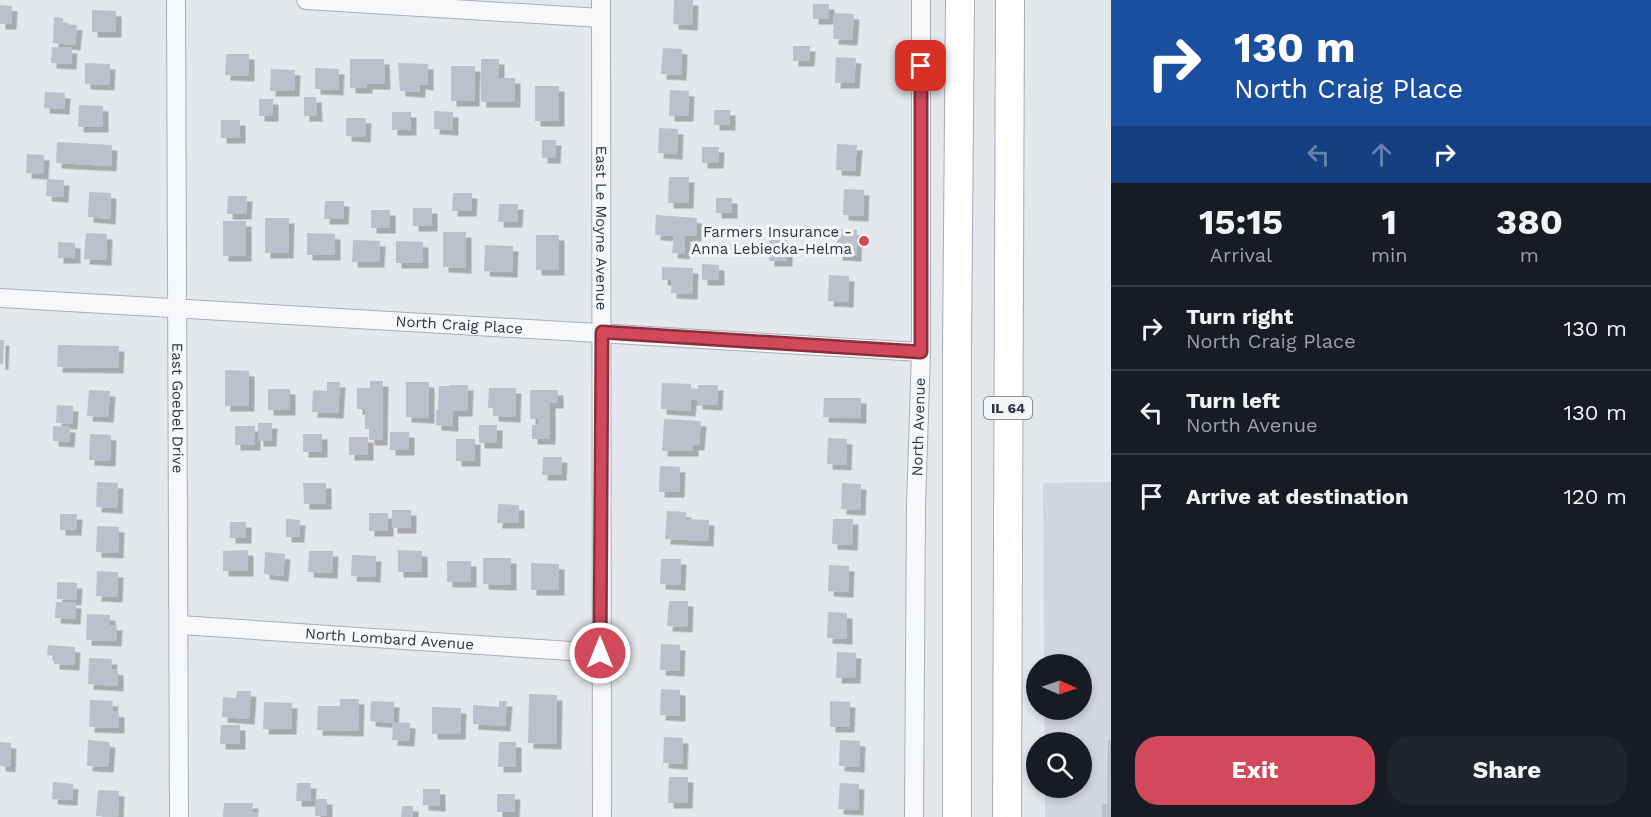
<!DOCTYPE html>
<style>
body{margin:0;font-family:"Work Sans",sans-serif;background:#20242c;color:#f1f3f6;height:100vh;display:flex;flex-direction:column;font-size:22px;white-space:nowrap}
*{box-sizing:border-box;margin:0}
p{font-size:20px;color:#9ea1a6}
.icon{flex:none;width:33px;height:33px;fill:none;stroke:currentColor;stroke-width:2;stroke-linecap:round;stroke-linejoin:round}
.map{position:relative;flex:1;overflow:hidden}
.side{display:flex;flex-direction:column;background:#171b24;width:540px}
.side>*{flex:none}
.guide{background:#1a4fa0;color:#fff;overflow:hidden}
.needle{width:39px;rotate:92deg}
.tools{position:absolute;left:1026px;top:654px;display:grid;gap:12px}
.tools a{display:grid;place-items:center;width:66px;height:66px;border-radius:50%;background:#171b24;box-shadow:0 3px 9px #0003;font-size:30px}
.pin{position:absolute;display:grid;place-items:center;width:51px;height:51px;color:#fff;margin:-26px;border-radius:12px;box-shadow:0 3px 9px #0006}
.me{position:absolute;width:66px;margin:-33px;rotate:0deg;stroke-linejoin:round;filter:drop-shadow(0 0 4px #0008)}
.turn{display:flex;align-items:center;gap:21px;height:126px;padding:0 24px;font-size:27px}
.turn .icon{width:78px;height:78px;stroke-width:2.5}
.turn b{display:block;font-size:42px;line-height:51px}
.lanes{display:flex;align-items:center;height:57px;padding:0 24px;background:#0003;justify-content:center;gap:30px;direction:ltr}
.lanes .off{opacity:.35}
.eta{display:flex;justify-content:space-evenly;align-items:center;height:102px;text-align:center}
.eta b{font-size:36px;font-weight:700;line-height:42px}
.button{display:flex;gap:12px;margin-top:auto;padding:12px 24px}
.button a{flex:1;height:69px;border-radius:24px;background:#d1495b;color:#fff;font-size:24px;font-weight:700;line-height:69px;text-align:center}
.button a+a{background:#20242c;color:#f1f3f6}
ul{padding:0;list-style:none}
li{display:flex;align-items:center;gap:18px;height:84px;padding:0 24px;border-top:2px solid #363941}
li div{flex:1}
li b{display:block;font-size:22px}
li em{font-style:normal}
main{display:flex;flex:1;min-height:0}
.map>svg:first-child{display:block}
</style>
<main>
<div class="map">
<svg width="1111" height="817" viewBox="0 0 1111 817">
<defs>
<filter id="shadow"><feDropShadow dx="5.5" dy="5.5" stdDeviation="0" flood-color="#0004"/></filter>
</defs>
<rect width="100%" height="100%" fill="#e4e7ec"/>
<path fill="#d2d6de" d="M1111,482V817H1045V788H1082V742H1045L1044,710H1082V664H1044L1043,483Z"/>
<path fill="#bbc0ca" filter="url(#shadow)" d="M674,0H693L692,25L673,24Z
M813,4H829V19H813Z
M0,5L12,6L11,24H0Z
M92,10L116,11V32H92Z
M834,13L854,14L852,40L833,39Z
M54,17L63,18V24L77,25L75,45L53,43Z
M793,46H810L809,61H793Z
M52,47L72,48L71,64L51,63Z
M663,48L682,49L681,75L661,74Z
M226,54H249V76L225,75Z
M836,57L856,58L854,83H835Z
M350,59H384L385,84H367V88H350Z
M481,59H499V78H515V102H481Z
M85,63L110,64L109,85L85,84Z
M398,63L428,64V85L420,84V92L400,91Z
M451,66H475L474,101H451Z
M315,68L339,69L338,90L315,89Z
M271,69L295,70L294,91H270Z
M535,86H559V121H535Z
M670,90L689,91L688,116H669Z
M45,92L65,93L64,109L44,108Z
M304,97H316L317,116H304Z
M259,99H273V116H259Z
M79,105L103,106V127H78Z
M714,110H730V125H714Z
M434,111L453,112V130L434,129Z
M392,112H411V130H392Z
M346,118H366L365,137L346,136Z
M221,120H240V138H221Z
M659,128L678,129L677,154L658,153Z
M542,140H556L555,158H542Z
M57,142L112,145L111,166L56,163Z
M837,144L857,145L855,171L836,170Z
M702,147H719L718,163H702Z
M27,154L44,155L43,174L26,173Z
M669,177H689L688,203H668Z
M47,179L64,180L63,197L46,196Z
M844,189L864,190L863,216L843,215Z
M89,192L111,193L110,219L88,217Z
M453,193H472L471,211H452Z
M228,196H247L246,214H227Z
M716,198H732V213H716Z
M325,201H344L343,219H324Z
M499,204H518L517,222H498Z
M413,208H432V226H413Z
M371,210H390V228H371Z
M656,215L697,218L696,236H685L684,254L672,253L674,236L655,235Z
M265,218H289L288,253H265Z
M223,221H246V256H223Z
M838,229L857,230L856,256L837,255Z
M443,232H466V268L443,267Z
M86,233L107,234L106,260L84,259Z
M307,233L335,234V255H307Z
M536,235H559V270H536Z
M353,240L380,241L379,262H352Z
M769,240H787V261H769Z
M396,241L423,242V263H396Z
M58,242L75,243V258H58Z
M485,245L513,246L512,272L484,271Z
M702,264L719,265V280H702Z
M662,267L693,268L692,294L671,293L672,280H662Z
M829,275L849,276L848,302L828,301Z
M0,340H4L3,364H0Z
M58,345L119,346L118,368L57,367Z
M225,370L249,371V406H225Z
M370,381H383L382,440H369V429H365V409H357V388H370Z
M327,382H340L338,413L312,412L313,390L327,391Z
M406,382H429V418L406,417Z
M662,383L691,384V388L698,389V385H718L717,405L697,404V400H691L690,411L661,409Z
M450,385H468L467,411H453V426L436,425V410H438L439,386H450Z
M489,388H516L515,417L493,416V408H488Z
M268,389H290V410H268Z
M89,390L110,391L108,417L87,416Z
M530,390H558V403H550V439H532V425H538V419H530Z
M824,398H861V418L823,417Z
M57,405L73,406L72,424L56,423Z
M664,419L701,421L699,445H693V451H662Z
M258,423H272L271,441H258Z
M479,425H497V443H479Z
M53,426L70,427L69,442L53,441Z
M235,426H255V445H235Z
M390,432H409V450H390Z
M90,434L111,435L110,461L89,460Z
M303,434H322V452H303Z
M349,437H368V455H349Z
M828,438L847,439L846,465L827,464Z
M456,439H475V461H456Z
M543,457H562L561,475H542Z
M660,466L680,467L679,492H659Z
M97,482L118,483L117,508L96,507Z
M303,483H326V504H304Z
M842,483L861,484L860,510L841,509Z
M498,504L519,505V523H497Z
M392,510H411V528H392Z
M667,511L686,512V519L709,520L708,541L665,539Z
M369,513H388V531H369Z
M60,514H77L76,530H60Z
M286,519L300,520L299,537H286Z
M833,519H853L852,545L832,544Z
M230,522H246V538H230Z
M97,526L119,527L118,553L96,552Z
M248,550V571H223V551Z
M398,550L422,551V572H398Z
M309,551H333L332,573L308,572Z
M265,552L285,554L283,576L264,574Z
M352,555L376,556L375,577L351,576Z
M483,558H511V585L483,584Z
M661,559H681L680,585L660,584Z
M447,561H471V582H447Z
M531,563L559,564V590H531Z
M829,565L849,566L848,592L828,591Z
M97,571L118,572L117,597L96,596Z
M57,582L77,583L76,600L57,599Z
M669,601H688L687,627L667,626Z
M56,602L76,603L75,619L55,618Z
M828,612L847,613V639L827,638Z
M87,614L110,615V625H117L116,641L86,640Z
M661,644L680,645L679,671L660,670Z
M48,645L75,647L74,665L54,664V656L47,655Z
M837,652L856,653L855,678H836Z
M89,658L112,659L111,669L118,670V686L88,684Z
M661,689L680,690V716L660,715Z
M237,691H251L249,719L222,717L223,697L236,698Z
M529,694L557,695L556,744L528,743Z
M340,699H359L358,731L317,730L318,706H340Z
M90,700L113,701L112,711L119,712V728L89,727Z
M371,701L394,702L393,722L410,723L409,741L392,740L393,723L370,721Z
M499,701H507L505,726L473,724V705L499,707Z
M830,701L850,702L849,727H830Z
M264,702L292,703L291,729H263Z
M432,707L461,708L460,734H432Z
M221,725H240V744H220Z
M664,737L683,738L682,764L663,763Z
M88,740L110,742L108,767L87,766Z
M840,740L860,741L859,767L839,766Z
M1108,740H1111V817H1102V804H1107Z
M0,742L11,743L10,767L0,766Z
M499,742H516V767H498Z
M669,777H688L687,803H668Z
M53,782L73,784L72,800L52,799Z
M297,783H311L310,801H296Z
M840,783L859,784L858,810L838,809Z
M423,789H440V806L423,805Z
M98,790L119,791L118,817L96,816Z
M497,794H515L514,812H497Z
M315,799H327V816H315Z
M224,803H253L252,812H257V817H223Z
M402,806H413V817H401Z"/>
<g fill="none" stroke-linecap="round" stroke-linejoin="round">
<defs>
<g id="minor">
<path id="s1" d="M176,0L179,817"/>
<path d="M306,0L601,18"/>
<path id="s2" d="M601,0L602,817"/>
<path id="s3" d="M0,298L921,352"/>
<path id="s4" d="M180,625L600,653"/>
<path id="s5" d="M914,817L916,505L921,352V0"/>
</g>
<path id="primary" d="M957,817V350L960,0
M1007,817L1010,0"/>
</defs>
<use href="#minor" stroke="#a9aeb7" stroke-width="20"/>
<use href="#primary" stroke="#a3abb8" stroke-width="30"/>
<use href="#minor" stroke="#f7f8fa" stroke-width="18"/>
<use href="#primary" stroke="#fff" stroke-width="28"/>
</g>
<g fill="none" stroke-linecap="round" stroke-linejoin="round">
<defs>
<path id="route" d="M600,653L602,332L921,352V66"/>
</defs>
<use href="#route" stroke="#882f3b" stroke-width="15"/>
<use href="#route" stroke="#d1495b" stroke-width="10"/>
</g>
<circle fill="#d1495b" stroke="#f4f6f9" stroke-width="2" cx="864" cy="241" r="6"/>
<g text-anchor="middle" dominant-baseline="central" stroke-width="6" stroke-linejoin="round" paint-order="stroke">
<rect fill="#f4f6f9" stroke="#676e7b" stroke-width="1.5" x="984" y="397" width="48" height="22" rx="4.5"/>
<g font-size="14" font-weight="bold" fill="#2b3445">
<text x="1008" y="408">IL 64</text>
</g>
<g font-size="15" fill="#2b3445" stroke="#f4f6f9">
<text stroke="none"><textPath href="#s2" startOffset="228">East Le Moyne Avenue</textPath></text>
<text stroke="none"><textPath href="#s3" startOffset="460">North Craig Place</textPath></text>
<text stroke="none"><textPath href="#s1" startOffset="408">East Goebel Drive</textPath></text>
<text stroke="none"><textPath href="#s5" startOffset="390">North Avenue</textPath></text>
<text stroke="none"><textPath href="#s4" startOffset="210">North Lombard Avenue</textPath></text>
</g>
<g font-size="15" fill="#2b3445" stroke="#f4f6f9" text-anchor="end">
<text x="852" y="232">Farmers Insurance -<tspan x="852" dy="17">Anna Lebiecka-Helma</tspan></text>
</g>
</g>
</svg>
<div class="tools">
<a><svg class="needle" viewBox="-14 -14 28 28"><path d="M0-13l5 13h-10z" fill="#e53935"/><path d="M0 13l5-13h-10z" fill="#9ea1a6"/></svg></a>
<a><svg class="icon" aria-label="search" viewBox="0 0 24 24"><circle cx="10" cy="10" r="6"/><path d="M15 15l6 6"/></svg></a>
</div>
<div class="pin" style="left:921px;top:66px;background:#d93025"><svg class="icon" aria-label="arrive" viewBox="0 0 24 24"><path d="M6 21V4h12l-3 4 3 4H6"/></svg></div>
<svg class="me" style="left:600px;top:653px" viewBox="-20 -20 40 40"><circle r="17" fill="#d1495b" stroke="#fff" stroke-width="3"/><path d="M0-11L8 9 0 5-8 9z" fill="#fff"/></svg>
</div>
<section class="side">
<div class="guide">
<div class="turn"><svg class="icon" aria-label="right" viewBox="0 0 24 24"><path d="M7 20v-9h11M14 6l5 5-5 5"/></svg><div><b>130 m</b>North Craig Place</div></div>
<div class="lanes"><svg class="icon off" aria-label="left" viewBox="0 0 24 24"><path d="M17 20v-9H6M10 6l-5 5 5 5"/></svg><svg class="icon off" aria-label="ahead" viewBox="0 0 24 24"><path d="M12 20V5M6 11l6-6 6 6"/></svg><svg class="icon" aria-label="right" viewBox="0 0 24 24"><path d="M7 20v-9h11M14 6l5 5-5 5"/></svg></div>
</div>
<div class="eta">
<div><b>15:15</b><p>Arrival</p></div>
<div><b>1</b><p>min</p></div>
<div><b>380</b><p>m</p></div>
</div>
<ul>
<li><svg class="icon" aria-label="right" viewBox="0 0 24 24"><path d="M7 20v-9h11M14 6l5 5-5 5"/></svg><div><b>Turn right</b><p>North Craig Place</p></div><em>130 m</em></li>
<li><svg class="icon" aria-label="left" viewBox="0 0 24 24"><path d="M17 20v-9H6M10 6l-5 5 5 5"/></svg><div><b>Turn left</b><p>North Avenue</p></div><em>130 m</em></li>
<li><svg class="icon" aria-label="arrive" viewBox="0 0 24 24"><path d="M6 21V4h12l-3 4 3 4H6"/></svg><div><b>Arrive at destination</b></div><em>120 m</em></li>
</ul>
<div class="button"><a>Exit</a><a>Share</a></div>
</section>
</main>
